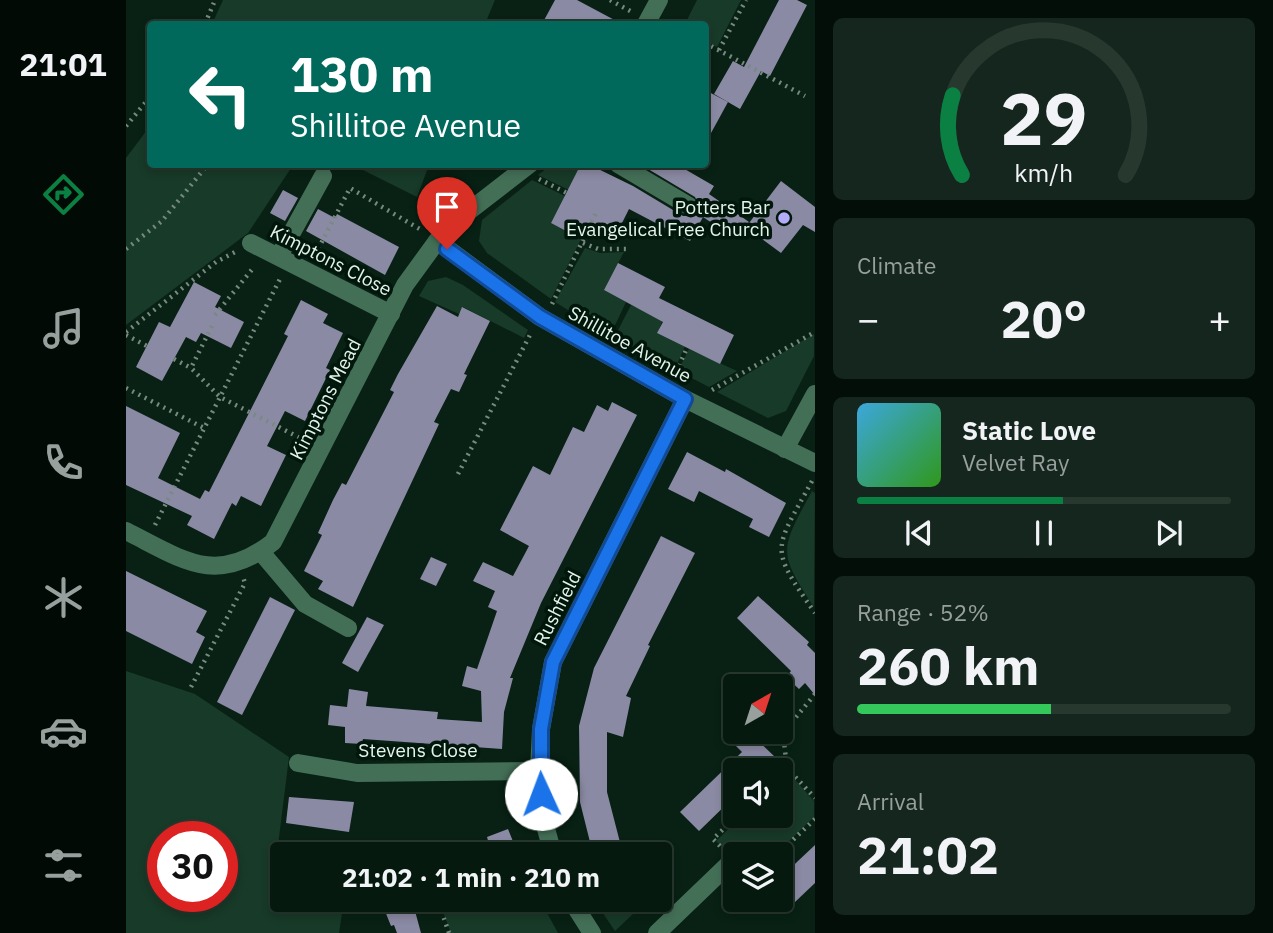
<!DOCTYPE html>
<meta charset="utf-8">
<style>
:root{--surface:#06190f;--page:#14261d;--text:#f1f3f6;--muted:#98a09e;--line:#27382f;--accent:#0b8043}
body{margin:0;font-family:"IBM Plex Sans",sans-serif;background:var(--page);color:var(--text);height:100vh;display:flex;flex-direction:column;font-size:26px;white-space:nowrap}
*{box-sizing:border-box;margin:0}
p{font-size:23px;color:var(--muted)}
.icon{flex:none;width:38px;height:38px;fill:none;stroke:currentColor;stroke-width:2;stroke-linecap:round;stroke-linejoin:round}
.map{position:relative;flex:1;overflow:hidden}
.details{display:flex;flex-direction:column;gap:18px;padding:18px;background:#030e08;width:458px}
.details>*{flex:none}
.banner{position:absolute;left:21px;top:21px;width:562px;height:147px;border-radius:7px;box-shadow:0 4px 10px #0003,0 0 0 2px var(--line);background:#00695c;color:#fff;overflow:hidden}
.needle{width:46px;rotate:39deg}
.controls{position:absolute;left:597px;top:674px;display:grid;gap:14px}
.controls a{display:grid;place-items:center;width:70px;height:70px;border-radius:7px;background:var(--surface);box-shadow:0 4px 10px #0003,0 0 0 2px var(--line);font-size:35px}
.speed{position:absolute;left:21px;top:821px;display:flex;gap:14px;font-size:35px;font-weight:700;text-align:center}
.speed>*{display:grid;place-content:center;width:91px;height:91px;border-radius:50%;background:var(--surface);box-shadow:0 4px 10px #0003,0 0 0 2px var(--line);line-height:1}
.speed .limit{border:10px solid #d22;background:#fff;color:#111}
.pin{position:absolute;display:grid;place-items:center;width:60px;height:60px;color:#fff;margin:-72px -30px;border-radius:50% 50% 50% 0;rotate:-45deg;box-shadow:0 0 7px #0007}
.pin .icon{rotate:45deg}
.me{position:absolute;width:77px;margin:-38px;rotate:358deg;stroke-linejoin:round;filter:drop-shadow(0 0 5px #0008)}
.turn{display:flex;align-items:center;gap:24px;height:147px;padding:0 28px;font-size:32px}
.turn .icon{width:91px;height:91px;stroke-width:2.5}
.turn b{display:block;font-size:49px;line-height:60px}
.big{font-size:52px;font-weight:700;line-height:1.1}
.details .card{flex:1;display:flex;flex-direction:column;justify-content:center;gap:10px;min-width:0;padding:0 24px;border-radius:10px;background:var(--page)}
.details .dial{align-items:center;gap:0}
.dial svg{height:182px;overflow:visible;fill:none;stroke:var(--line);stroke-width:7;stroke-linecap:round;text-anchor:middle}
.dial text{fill:var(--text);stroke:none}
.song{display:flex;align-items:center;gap:21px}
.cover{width:84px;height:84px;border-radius:10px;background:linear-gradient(135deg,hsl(200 70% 55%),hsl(110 70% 35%))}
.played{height:7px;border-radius:4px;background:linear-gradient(90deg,var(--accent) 55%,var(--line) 55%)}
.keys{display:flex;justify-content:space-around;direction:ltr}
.heat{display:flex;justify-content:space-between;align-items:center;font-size:38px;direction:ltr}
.charge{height:10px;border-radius:5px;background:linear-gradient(90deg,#34c759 52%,var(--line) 0)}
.trip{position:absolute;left:144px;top:842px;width:402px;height:70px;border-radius:7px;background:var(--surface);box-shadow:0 4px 10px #0003,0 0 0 2px var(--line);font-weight:700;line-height:70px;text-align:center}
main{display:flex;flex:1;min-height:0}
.dock{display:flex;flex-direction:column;width:126px;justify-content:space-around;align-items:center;background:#020a06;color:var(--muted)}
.dock .icon{width:49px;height:49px}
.dock .selected{color:var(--accent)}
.dock b{font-size:32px;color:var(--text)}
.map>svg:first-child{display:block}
.green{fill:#183a28;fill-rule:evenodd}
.building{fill:#8b8aa4}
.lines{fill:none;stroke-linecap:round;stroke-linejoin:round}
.path{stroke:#768a7f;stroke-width:4.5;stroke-dasharray:2 5;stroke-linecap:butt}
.minor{stroke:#446f57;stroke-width:18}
.route-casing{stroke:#114b97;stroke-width:18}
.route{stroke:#1a73e8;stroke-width:12}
.poi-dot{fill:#b4acf9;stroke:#01170b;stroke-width:2.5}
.labels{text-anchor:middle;stroke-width:7;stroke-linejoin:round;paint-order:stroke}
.poi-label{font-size:19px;fill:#e5f4eb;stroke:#01170b;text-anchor:end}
.street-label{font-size:19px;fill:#e5f4eb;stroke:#01170b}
</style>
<main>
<nav class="dock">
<b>21:01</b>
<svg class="icon selected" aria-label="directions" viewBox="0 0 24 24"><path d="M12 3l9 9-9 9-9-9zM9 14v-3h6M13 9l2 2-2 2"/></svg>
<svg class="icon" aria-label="music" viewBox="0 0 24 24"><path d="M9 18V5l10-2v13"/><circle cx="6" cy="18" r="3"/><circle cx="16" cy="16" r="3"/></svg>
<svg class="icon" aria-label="phone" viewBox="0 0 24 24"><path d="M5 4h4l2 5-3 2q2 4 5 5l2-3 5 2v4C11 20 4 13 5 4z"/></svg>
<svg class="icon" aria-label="climate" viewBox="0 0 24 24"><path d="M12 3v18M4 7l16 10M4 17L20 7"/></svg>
<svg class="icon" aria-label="car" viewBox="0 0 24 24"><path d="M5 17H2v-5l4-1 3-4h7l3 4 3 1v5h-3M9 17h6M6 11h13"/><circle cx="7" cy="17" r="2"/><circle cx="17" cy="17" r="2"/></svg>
<svg class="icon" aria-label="filters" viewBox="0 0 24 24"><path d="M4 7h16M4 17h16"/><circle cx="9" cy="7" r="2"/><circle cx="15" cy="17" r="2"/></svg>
</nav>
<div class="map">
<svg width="689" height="933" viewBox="0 0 689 933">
<rect width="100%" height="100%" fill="#082114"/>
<g class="green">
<polygon points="97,0 369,0 359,24 86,24"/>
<polygon points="571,0 615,0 591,47 579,41 579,24 559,24"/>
<polygon points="24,126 24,164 167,165 122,233 0,325 0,158"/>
<polygon points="227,165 303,165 291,197"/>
<polygon points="425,165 455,165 443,190 412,175"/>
<polygon points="406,180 439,196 425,223 455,239 425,299 361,253 353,241 356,220"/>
<polygon points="459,248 474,253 498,252 478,290 500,302 484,336 429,302"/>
<polygon points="320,277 337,285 402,330 398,338 337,307 333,314 293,296 302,281"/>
<polygon points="505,305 537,319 532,333 559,346 549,369 488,338"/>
<polygon points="688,334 688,356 660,411 642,418 591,392"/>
<polygon points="563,349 611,371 583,387 552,371"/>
<path d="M686,491L689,493L688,607C651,551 654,550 686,491Z"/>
<path d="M0,671L69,694L163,757L151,854L156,856V900H218L213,933H0ZM37,836H96V896H37Z"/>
<polygon points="660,774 664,774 688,801 688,817 650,854 609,854 609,860 590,841 616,816 654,816 655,779"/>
<polygon points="348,900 414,900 432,933 325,933 317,912"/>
<polygon points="468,900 489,900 494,908 503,903 508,913 489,931"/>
</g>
<g class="building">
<polygon points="429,0 451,0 496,24 416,24"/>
<polygon points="653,0 671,0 681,5 644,76 635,71 614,109 588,94 607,61 618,67"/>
<polygon points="579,90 602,102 579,144"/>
<polygon points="455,164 462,164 507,186 557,216 568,216 574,207 569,197 517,166 550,164 588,186 583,194 623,222 610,239 577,217 564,241 503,209 489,237 462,223 455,239 425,223"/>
<polygon points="655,181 689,207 689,232 677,225 655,253 620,227"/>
<polygon points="157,190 172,198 159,221 144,213"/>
<polygon points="192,209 209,218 211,214 273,247 259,275 180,231"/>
<polygon points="492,263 539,287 533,298 608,335 594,364 531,333 537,322 478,290"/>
<polygon points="68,282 95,296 89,307 118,322 105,348 75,333 70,342 60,337 36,381 10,367 33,322 44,327"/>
<polygon points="175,300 202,314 197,323 217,333 200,368 204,370 179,421 159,411 141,446 160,455 135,506 115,496 110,506 106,503 88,539 61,525 66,516 0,485 0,406 54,433 32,478 74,499 79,490 83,492 162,336 158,334"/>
<polygon points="311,306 332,317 336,307 364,321 338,374 341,375 333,392 325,389 308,422 313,424 227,607 192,589 197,581 178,571 196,535 192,533 207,500 216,483 220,485 268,392 264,390 272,374"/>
<polygon points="486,402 511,415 415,603 384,678 387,678 378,712 376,749 237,739 236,744 219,743 219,727 202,725 204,705 221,707 223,689 242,692 240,706 312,712 311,719 356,722 355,691 336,686 341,666 351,669 371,611 362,607 369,591 347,581 357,562 387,576 403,546 374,530 407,466 424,475 447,427 458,432 471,405 482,411"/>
<polygon points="561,452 599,472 600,469 660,503 643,537 623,527 627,519 573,491 568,502 542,489"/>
<polygon points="535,536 569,553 522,645 524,646 500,696 505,698 497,737 481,732 481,792 497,854 467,854 454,802 453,726 468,668"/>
<polygon points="305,557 321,564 310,586 294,579"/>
<polygon points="0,571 81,611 70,632 79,637 66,664 0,631"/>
<polygon points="632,596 683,642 681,645 689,653 689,695 679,683 673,689 660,677 665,671 611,618"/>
<polygon points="144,597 169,610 116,715 91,702"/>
<polygon points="241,617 258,625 232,672 216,663"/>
<polygon points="596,732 623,732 649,757 636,770 609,770 609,796 573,831 554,812 616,752"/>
<polygon points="163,797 228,802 223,832 160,823"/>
<polygon points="382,829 392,854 366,854 361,837"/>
<polygon points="689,845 689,883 669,902 654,887 654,878"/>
<polygon points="272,900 286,900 295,933 271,933 268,925 265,926 257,906"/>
</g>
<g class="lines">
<g class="path">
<polyline points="484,0 506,12"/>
<polyline points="79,24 89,0"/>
<polyline points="579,43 679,96"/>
<polyline points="593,50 620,0"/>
<polyline points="0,126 24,97"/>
<polyline points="413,179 441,193"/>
<polyline points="457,243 472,249 500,249"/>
<polyline points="0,249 36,221 82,164"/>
<polyline points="189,255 224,188 297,231"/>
<polyline points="426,304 470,213"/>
<polyline points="89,315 128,267"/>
<polyline points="86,326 65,368 94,397 180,441"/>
<polyline points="0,332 90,262 109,252"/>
<polyline points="0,335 21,346"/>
<polyline points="48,359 65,368"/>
<polyline points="550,372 561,348"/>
<polyline points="0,388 78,428"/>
<polyline points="586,390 689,332"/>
<polyline points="332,474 405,333"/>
<path d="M686,481C648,551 642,546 689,613"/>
<polyline points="29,525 155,277"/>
<polyline points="65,687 119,583 117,577"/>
<polyline points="689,694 657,733 661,768 689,798"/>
<polyline points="654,774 661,768"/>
<polyline points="594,846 587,839 611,816"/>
<polyline points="652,854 689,819"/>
<polyline points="323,933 315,910 340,900"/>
</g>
<g class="minor">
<polyline points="520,24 533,0"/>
<polyline points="492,164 563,206"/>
<polyline points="311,241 414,317 559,399 689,463"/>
<polyline points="125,243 265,314"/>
<polyline points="153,256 197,176"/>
<polyline points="659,449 689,394"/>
<path d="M0,531C56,559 90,587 147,542L279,285L311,241L338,215L404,164"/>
<polyline points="135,552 179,604 222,628"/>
<polyline points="172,763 231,773 413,771"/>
<polyline points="427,854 417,818 413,771 415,729 427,662 559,399"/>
<polyline points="445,900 466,933"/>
<polyline points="531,933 607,860"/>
</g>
</g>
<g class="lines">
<defs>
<polyline id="route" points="321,249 414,317 559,399 427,662 415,729 415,794"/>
</defs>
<use href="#route" class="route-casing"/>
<use href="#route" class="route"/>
</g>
<circle class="poi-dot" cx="658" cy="218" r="7"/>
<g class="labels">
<g class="poi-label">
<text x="644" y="214">Potters Bar<tspan x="644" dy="22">Evangelical Free Church</tspan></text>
</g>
<g class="street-label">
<text transform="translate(205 260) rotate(27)" y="7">Kimptons Close</text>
<text transform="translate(504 344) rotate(29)" y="7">Shillitoe Avenue</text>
<text transform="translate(199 399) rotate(-63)" y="7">Kimptons Mead</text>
<text transform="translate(431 608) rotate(-63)" y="7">Rushfield</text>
<text x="292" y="757">Stevens Close</text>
</g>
</g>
</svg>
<div class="controls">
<a><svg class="needle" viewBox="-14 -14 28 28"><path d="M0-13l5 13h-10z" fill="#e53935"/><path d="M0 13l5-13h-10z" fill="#98a09e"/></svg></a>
<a><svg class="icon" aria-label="sound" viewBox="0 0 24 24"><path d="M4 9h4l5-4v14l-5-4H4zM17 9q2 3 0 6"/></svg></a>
<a><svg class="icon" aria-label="layers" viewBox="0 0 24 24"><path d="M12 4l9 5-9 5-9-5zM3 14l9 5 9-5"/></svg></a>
</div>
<div class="speed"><div class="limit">30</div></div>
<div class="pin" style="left:321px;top:249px;background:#d93025"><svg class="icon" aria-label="arrive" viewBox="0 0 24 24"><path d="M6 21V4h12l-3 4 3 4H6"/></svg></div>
<svg class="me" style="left:415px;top:794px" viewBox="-20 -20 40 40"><circle r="19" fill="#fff"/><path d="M0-13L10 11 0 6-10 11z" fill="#1a73e8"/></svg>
<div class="trip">21:02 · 1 min · 210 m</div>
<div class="banner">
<div class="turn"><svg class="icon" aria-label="left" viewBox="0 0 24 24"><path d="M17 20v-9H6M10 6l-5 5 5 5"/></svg><div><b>130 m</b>Shillitoe Avenue</div></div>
</div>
</div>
<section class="details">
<div class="card dial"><svg viewBox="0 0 100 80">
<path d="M14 69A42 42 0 1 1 86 69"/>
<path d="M14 69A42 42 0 0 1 10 34" stroke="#0b8043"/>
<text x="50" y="56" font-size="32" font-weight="700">29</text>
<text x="50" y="72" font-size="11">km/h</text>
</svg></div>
<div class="card"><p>Climate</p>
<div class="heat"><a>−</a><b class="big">20°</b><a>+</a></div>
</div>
<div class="card">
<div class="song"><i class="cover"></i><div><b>Static Love</b><p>Velvet Ray</p></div></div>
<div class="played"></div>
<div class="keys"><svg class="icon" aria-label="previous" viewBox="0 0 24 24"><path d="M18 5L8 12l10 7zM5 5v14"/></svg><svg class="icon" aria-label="pause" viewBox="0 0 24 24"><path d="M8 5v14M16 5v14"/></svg><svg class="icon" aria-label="next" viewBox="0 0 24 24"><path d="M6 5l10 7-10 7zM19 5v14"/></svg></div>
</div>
<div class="card"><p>Range · 52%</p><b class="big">260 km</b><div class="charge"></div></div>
<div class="card"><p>Arrival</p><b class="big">21:02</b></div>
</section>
</main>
